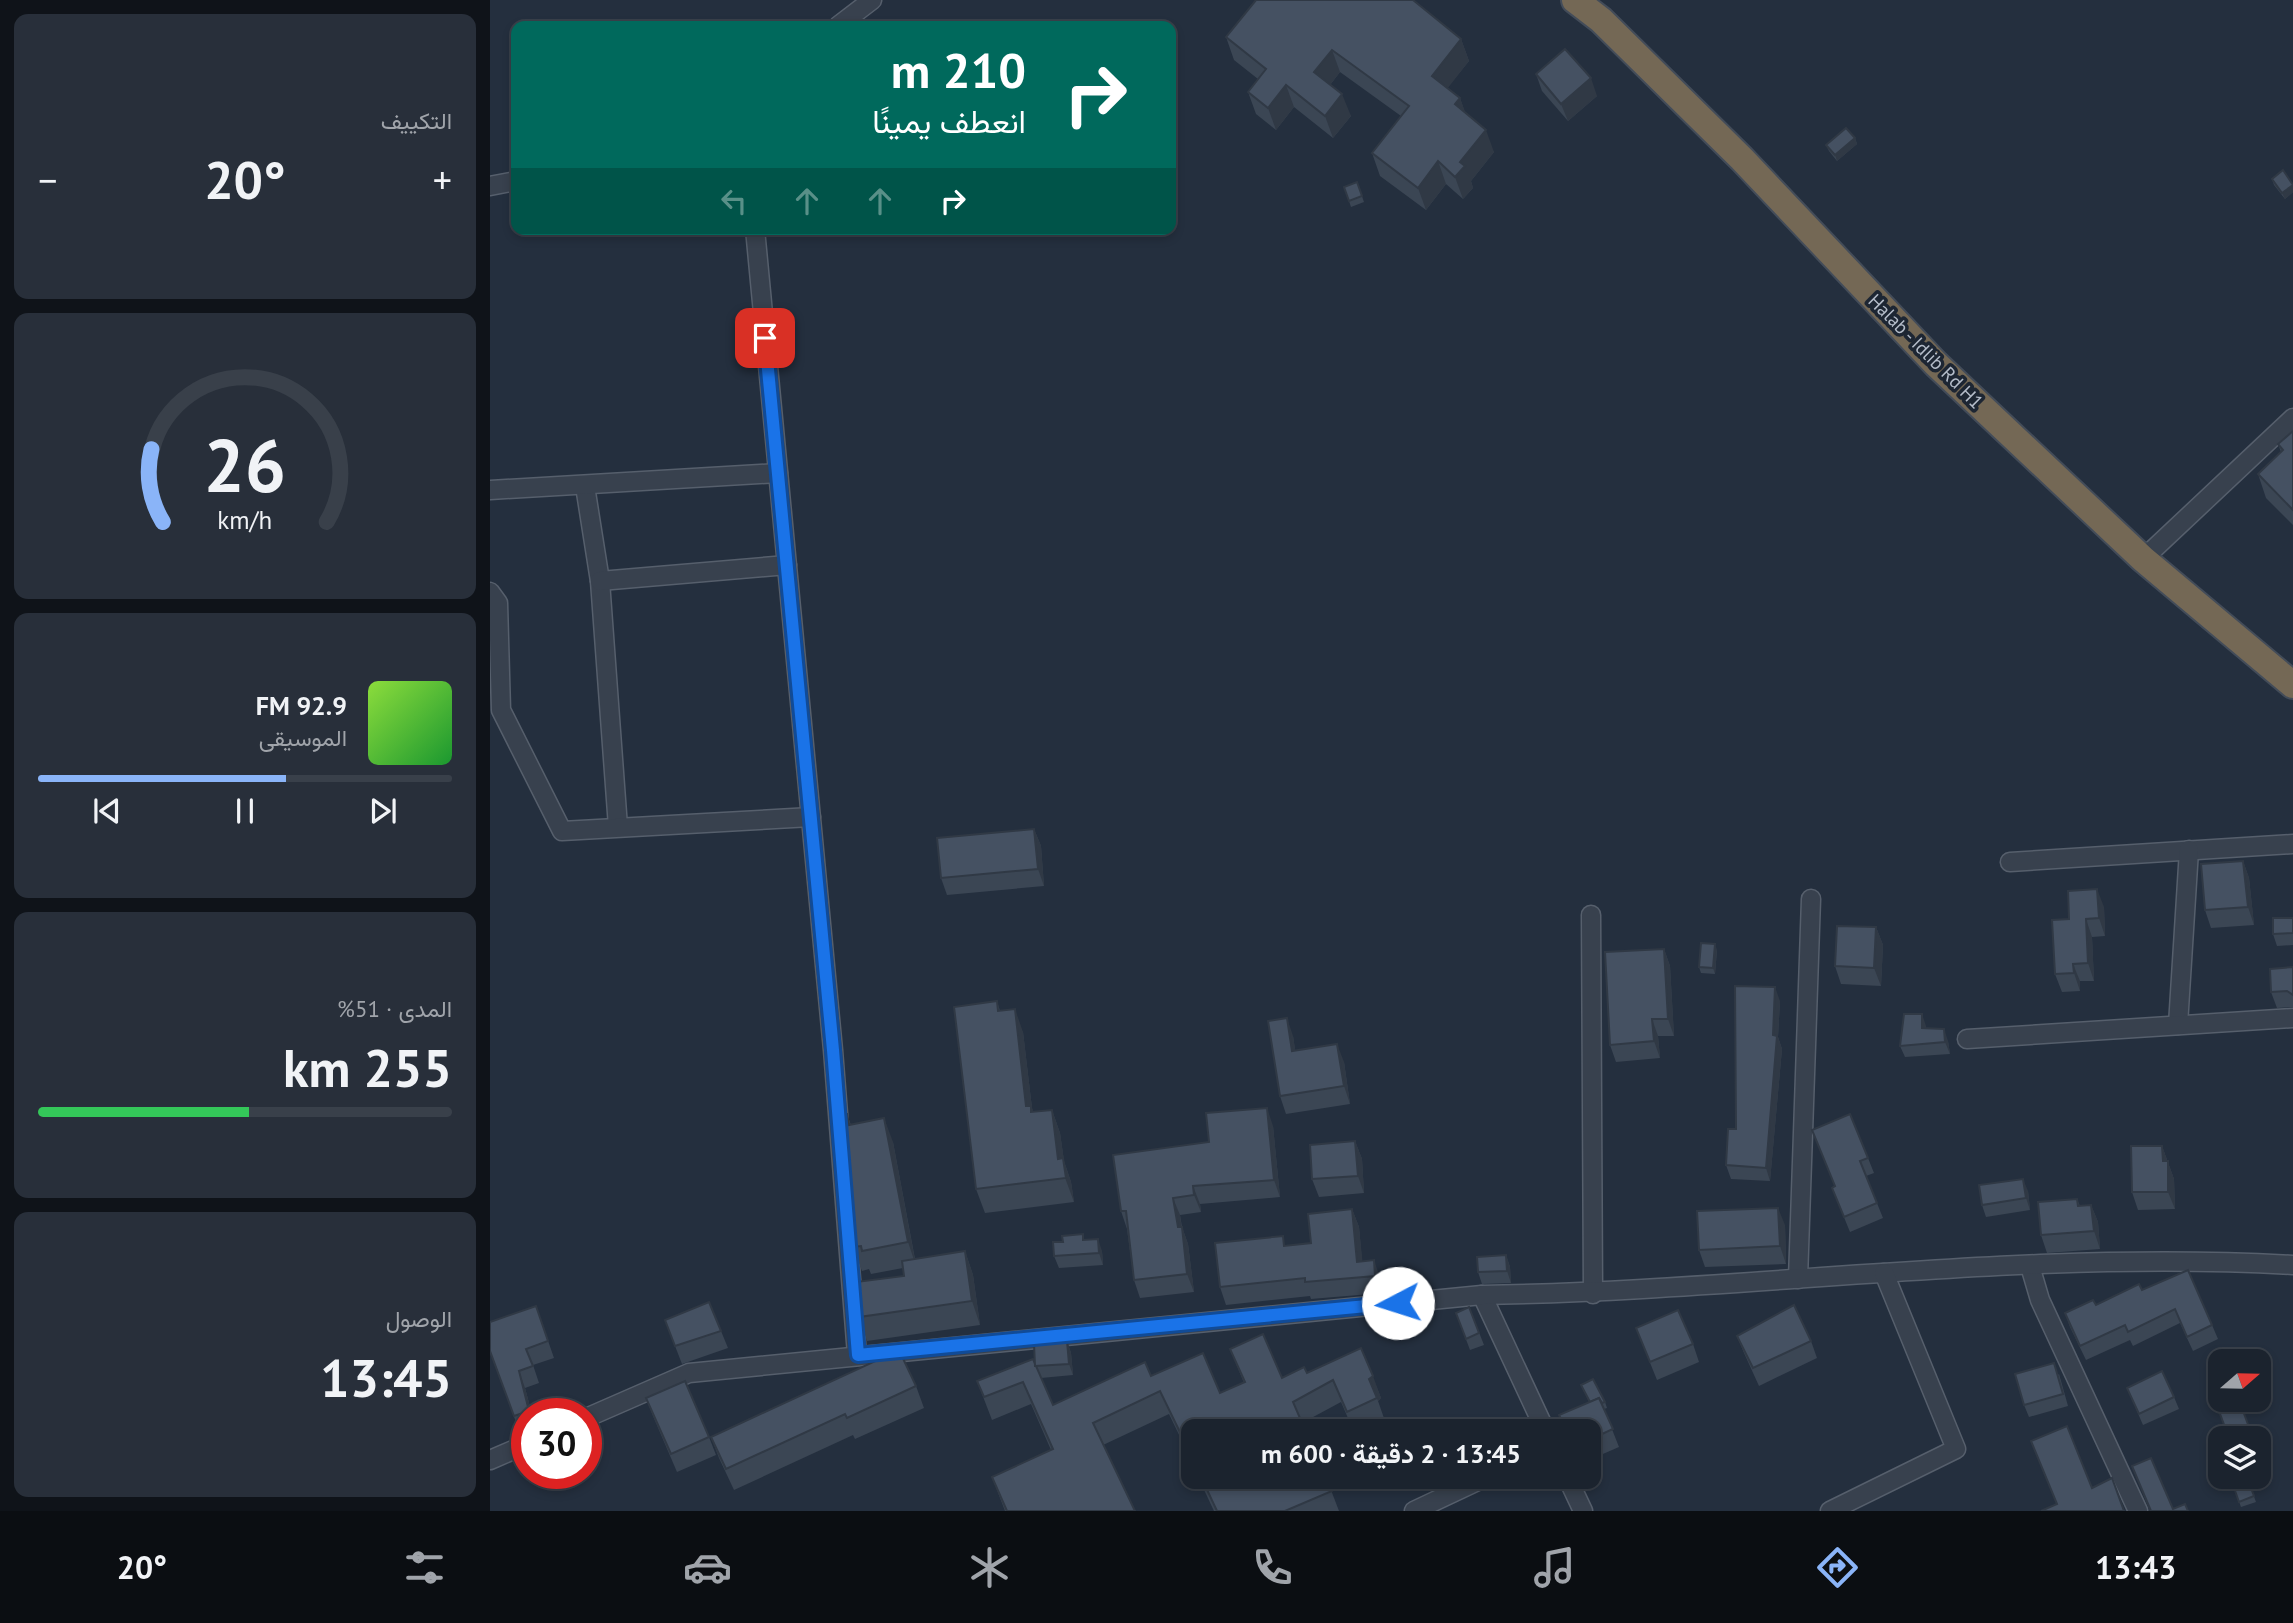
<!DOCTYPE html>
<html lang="ar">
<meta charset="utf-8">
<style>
:root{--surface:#1b232e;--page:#282f3a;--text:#f1f3f6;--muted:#a0a4aa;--line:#39404a;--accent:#8ab4f8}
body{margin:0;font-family:"PT Sans",Vazirmatn,sans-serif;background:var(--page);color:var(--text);direction:rtl;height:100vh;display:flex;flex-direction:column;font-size:26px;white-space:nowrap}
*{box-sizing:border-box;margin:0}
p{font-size:23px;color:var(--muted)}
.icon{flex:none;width:38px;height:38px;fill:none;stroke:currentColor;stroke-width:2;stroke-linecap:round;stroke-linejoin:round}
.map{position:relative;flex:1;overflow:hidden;direction:ltr}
.side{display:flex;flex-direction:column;gap:14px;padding:14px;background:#0f1319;width:490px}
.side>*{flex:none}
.banner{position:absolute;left:21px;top:21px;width:665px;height:214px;border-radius:14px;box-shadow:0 4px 10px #0003,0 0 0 2px var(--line);direction:rtl;background:#00695c;color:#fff;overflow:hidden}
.needle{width:46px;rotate:70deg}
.buttons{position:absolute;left:1718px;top:1349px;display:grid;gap:14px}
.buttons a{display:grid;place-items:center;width:63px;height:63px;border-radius:14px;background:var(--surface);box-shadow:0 4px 10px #0003,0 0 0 2px var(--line);font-size:35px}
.speed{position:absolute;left:21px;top:1398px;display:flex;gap:14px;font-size:35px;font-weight:700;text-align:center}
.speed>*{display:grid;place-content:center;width:91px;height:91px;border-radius:50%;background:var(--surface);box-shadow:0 4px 10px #0003,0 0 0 2px var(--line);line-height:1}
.speed .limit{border:10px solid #d22;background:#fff;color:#111}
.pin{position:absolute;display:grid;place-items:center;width:60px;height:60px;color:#fff;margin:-30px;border-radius:14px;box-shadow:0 4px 10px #0006}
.me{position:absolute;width:77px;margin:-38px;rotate:265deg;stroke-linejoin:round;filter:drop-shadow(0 0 5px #0008)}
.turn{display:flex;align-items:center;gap:24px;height:147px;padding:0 35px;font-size:32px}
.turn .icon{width:91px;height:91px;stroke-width:2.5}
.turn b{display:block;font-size:49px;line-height:60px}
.lanes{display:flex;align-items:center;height:66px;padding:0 35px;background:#0003;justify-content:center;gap:35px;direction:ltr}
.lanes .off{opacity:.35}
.big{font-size:52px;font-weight:700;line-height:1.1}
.side .card{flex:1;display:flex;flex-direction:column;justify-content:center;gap:10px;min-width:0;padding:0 24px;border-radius:14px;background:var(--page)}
.side .dial{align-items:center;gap:0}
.dial svg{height:182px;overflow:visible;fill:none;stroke:var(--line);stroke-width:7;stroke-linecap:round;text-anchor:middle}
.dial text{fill:var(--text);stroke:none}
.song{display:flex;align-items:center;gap:21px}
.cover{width:84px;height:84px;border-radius:10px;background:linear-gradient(135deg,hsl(90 70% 55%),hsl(130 70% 35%))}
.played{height:7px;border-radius:4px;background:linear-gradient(90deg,var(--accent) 60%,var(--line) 60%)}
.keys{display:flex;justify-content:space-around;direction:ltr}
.heat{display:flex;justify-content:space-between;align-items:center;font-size:38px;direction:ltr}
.charge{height:10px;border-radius:5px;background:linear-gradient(90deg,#34c759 51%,var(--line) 0)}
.trip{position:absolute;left:691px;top:1419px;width:420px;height:70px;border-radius:14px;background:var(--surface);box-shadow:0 4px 10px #0003,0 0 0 2px var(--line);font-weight:700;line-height:70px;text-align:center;direction:rtl}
.tabs{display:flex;height:112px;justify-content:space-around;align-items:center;background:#0b0e12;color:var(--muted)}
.tabs .icon{width:49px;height:49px}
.tabs .selected{color:var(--accent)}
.tabs b{font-size:32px;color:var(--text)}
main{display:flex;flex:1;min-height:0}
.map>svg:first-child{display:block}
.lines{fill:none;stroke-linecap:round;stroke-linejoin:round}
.minor-casing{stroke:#565f6c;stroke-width:21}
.highway-casing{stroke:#434c59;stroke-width:30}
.minor{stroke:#38414e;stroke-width:18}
.highway{stroke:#746855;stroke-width:26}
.wall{fill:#3b4654}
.shaded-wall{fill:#303945}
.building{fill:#455162;stroke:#303945;stroke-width:2}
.route-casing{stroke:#114b97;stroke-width:18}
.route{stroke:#1a73e8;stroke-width:12}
.labels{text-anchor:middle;stroke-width:7;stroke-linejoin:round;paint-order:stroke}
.street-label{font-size:19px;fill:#b4bcc9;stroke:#1d2633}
</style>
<main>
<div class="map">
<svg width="1803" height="1511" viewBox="0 0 1803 1511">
<rect width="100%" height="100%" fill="#242f3e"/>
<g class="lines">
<defs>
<g id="minor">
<polyline points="348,26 382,0"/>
<polyline points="0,186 26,181"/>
<polyline points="265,229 343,1050 367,1355"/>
<polyline points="95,486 110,581 128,827"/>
<polyline points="0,490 288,473"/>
<polyline points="1653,559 1803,418"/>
<polyline points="110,581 297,565"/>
<polyline points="0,592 8,603 11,710 72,831 321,817"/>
<polyline points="1520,862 1803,844"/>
<polyline points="1101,915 1103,1294"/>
<polyline points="1688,1025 1699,850"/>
<polyline points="1477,1039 1803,1018"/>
<polyline points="1540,1266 1550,1300 1648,1511"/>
<polyline points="1308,1279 1321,899"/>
<polyline points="992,1295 1056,1432"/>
<path d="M96,1418L199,1373L992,1295C1262,1291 1533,1249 1803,1265"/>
<polyline points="0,1460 37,1444"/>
<polyline points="1077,1477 1093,1511"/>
<polyline points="924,1511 996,1477"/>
<polyline points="1340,1511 1466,1449 1394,1273"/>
</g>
<polyline id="highway" points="1085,0 1111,20 1252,159 1446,364 1653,559 1803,685"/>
</defs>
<use href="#minor" class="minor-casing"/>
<use href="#highway" class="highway-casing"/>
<use href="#minor" class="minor"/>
<use href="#highway" class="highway"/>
</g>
<g class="wall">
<polygon points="736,37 971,39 979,61 957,88 970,98 975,113 1004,152 981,181 983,188 973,199 956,184 936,210 890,176 882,153 911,116 850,72 840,85 861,116 843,138 804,107 786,130 766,114 758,92 768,79 744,60"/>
<polygon points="1046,74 1107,96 1078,121 1052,91"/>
<polygon points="1365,138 1367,144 1347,161 1339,151 1336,145"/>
<polygon points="1782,179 1803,184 1803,192 1795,199 1784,185"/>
<polygon points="867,182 874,202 861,207 859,201"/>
<polygon points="1803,431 1803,525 1776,498 1768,474 1791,452 1788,444"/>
<polygon points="544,829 551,846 554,886 457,895 451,878"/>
<polygon points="1753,861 1759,878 1764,925 1721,928 1715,910"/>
<polygon points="1614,907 1615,936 1602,937 1604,981 1590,981 1590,991 1572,992 1565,974 1579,919"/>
<polygon points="1803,918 1803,945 1787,946 1783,934"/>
<polygon points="1386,927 1393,945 1391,986 1351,984 1345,966"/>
<polygon points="1174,949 1180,966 1184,1036 1168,1036 1170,1058 1126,1062 1120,1045"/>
<polygon points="1227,950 1225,974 1211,973 1209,967"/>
<polygon points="1803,967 1803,1007 1787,1008 1781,992"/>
<polygon points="507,1001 510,1011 533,1032 542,1108 543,1112 562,1110 570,1133 574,1161 581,1182 584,1202 495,1213 486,1189"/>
<polygon points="1290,1001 1288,1037 1292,1049 1280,1181 1241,1179 1236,1165"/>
<polygon points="1436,1026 1436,1028 1458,1041 1460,1054 1415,1057 1410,1046"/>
<polygon points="803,1036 805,1050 854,1062 860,1104 796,1114 790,1096"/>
<polygon points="357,1114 361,1125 403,1142 425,1259 475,1251 483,1275 490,1325 377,1341 369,1317 414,1276 413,1268 381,1274 379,1269 372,1271 363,1247"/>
<polygon points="783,1126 790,1197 710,1204 711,1212 690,1215 692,1227 698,1244 704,1292 650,1298 644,1280 637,1229 631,1211 719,1142"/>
<polygon points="1322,1130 1378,1158 1384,1173 1376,1176 1393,1218 1360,1232 1342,1188 1345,1186"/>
<polygon points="865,1141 872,1159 874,1193 829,1197 822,1179"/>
<polygon points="1672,1146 1684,1179 1685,1209 1648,1210 1642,1192"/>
<polygon points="1538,1191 1540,1210 1496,1217 1492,1205"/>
<polygon points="1587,1199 1590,1206 1601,1205 1608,1222 1610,1249 1557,1253 1551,1235"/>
<polygon points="862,1209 869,1227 872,1261 890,1278 892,1293 821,1299 820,1296 736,1305 730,1287 797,1246 821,1243"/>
<polygon points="1295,1225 1296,1264 1215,1267 1209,1250"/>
<polygon points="595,1240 612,1251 613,1265 569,1268 564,1256"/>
<polygon points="1016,1255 1020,1267 1021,1283 992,1284 988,1272"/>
<polygon points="1652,1290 1722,1325 1728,1339 1703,1351 1690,1323 1643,1346 1640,1340 1596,1360 1580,1327 1575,1313 1606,1305"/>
<polygon points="46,1306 64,1358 43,1365 49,1383 35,1388 42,1414 37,1414 37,1431 30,1433 0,1352"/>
<polygon points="979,1307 994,1345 980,1350 966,1313"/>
<polygon points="175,1320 231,1331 238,1348 192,1364"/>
<polygon points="1146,1328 1203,1344 1209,1362 1167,1380"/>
<polygon points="1247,1336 1321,1341 1327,1358 1269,1386 1254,1353"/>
<polygon points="577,1341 581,1353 583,1375 551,1378 563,1405 661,1376 730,1393 754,1383 740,1349 792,1378 817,1373 871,1348 891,1398 888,1401 895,1421 871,1432 864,1432 851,1402 812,1423 704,1432 704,1466 679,1414 613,1445 645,1511 515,1511 502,1477 561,1450 541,1404 502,1420 487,1381 545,1364"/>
<polygon points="1569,1374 1578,1406 1539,1417 1534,1405"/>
<polygon points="1091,1385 1115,1402 1117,1408 1114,1409 1129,1447 1099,1460 1099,1432 1075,1432 1069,1415 1099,1402"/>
<polygon points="426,1386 434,1408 365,1439 363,1435 244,1490 229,1458 221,1437"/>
<polygon points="1637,1388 1684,1397 1689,1409 1653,1425"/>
<polygon points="156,1398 219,1437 226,1455 187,1472 163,1416"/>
<polygon points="1642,1466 1683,1509 1698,1511 1660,1511"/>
<polygon points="708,1477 836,1477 849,1511 724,1511"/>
<polygon points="1758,1480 1766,1502 1751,1507 1743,1485"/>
</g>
<g class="shaded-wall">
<polygon points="971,39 979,61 950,98 942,76"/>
<polygon points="842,50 850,72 833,94 824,72"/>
<polygon points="1101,78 1107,96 1078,121 1071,104"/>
<polygon points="796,85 804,107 786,130 778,108"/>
<polygon points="852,94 861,116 843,138 835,116"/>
<polygon points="970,98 978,120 965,104"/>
<polygon points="996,130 1004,152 981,181 983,188 973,199 965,177 970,162"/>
<polygon points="1365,138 1367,144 1347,161 1345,155"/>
<polygon points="948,161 956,184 936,210 928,188"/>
<polygon points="1803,185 1803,192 1795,199 1792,193"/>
<polygon points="544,829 551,846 554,886 548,869"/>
<polygon points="1753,861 1759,878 1764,925 1758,907"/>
<polygon points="1607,889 1614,907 1615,936 1609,918"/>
<polygon points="1596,919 1602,937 1604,981 1598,963"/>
<polygon points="1386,927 1393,945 1391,986 1384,968"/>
<polygon points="1225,944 1227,950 1225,974 1223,968"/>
<polygon points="1174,949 1180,966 1184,1036 1178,1019"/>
<polygon points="1583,964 1590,981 1590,991 1584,973"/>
<polygon points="1285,987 1290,1001 1288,1037 1292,1049 1280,1181 1276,1168"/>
<polygon points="525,1009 533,1032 542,1108 549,1129 536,1106"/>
<polygon points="1432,1014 1436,1026 1436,1040 1432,1028"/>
<polygon points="797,1018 803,1036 808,1068 802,1051"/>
<polygon points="1162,1019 1168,1036 1170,1058 1164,1041"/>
<polygon points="1454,1029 1458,1041 1460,1054 1455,1042"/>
<polygon points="847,1044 854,1062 860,1104 854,1086"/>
<polygon points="777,1108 783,1126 790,1197 784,1180"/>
<polygon points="562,1110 570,1133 574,1161 581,1182 584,1202 568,1159"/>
<polygon points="394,1118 403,1142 426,1266 418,1242"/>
<polygon points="865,1141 872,1159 874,1193 868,1176"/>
<polygon points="1672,1146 1684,1179 1685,1209 1678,1192 1673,1161"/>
<polygon points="1533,1179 1538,1191 1540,1210 1536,1198"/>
<polygon points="703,1186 710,1204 711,1212 704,1195"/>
<polygon points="683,1198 690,1215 692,1231 692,1227 698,1244 704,1292 697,1274"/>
<polygon points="1601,1205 1608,1222 1610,1249 1604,1231"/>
<polygon points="1288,1208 1295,1225 1296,1264 1290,1246"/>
<polygon points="862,1209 869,1227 874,1277 867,1262"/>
<polygon points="608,1239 612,1251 613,1265 609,1253"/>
<polygon points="475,1251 483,1275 490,1325 482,1301"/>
<polygon points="1016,1255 1020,1267 1021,1283 1017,1271"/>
<polygon points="884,1260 890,1278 892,1293 885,1276"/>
<polygon points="577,1341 581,1353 583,1375 579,1364"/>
<polygon points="29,1371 35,1388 42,1414 40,1414 39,1411"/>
<polygon points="883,1376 891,1398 888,1401 879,1379"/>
</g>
<g class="building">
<polygon points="766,0 923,0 971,39 942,76 970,98 965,104 996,130 970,162 975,166 965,177 948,161 928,188 882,153 919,106 842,50 824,72 852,94 835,116 796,85 778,108 758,92 776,69 736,37"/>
<polygon points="1075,49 1101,78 1071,104 1046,74"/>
<polygon points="1356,128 1365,138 1345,155 1336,145"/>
<polygon points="1793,170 1803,185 1792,193 1782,179"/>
<polygon points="867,182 872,196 859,201 854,187"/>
<polygon points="1803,431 1803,510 1768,474 1793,450 1788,444"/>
<polygon points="544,829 548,869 451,878 447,838"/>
<polygon points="1753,861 1758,907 1715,910 1711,864"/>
<polygon points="1607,889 1609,918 1596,919 1598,963 1583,964 1584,973 1565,974 1562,920 1579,919 1578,891"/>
<polygon points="1783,918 1803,918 1803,933 1783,934"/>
<polygon points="1347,926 1386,927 1384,968 1345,966"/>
<polygon points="1211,943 1225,944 1223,968 1209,967"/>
<polygon points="1174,949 1178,1019 1162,1019 1164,1041 1120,1045 1115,952"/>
<polygon points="1803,967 1803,995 1797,991 1781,992 1780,969"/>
<polygon points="1245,986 1285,987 1283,1035 1287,1036 1276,1168 1236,1165 1238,1129 1246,1129"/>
<polygon points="507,1001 508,1011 525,1009 536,1106 541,1106 541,1112 562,1110 568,1159 573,1158 576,1178 486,1189 464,1007"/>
<polygon points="1414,1014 1432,1014 1432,1028 1454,1029 1455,1042 1410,1046"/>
<polygon points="797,1018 802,1051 847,1044 854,1086 790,1096 778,1021"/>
<polygon points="777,1108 784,1180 703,1186 704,1195 683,1198 688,1227 692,1227 697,1274 644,1280 636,1211 631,1211 623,1155 719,1142 716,1113"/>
<polygon points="353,1114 357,1114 359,1125 394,1118 418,1242 372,1251 371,1246 363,1247"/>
<polygon points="1360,1114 1378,1158 1370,1161 1387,1203 1354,1217 1342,1188 1345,1186 1322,1130"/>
<polygon points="865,1141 868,1176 822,1179 820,1145"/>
<polygon points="1641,1146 1672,1146 1673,1161 1678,1161 1678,1192 1642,1192"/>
<polygon points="1533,1179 1536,1198 1492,1205 1489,1185"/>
<polygon points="1587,1199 1588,1206 1601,1205 1604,1231 1551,1235 1548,1202"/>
<polygon points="1288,1208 1290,1246 1209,1250 1207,1211"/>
<polygon points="862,1209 867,1262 884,1260 885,1276 815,1282 815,1278 730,1287 725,1243 793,1236 794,1246 821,1243 818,1214"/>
<polygon points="593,1234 593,1240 608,1239 609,1253 564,1256 563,1242 573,1242 572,1236"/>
<polygon points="475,1251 482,1301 369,1317 366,1282 414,1276 412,1261"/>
<polygon points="1016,1255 1017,1271 988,1272 987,1257"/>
<polygon points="1698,1270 1722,1325 1697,1337 1685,1309 1638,1332 1635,1325 1590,1346 1575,1313 1603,1300 1606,1305 1649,1284 1652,1290"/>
<polygon points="219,1302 231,1331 185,1346 175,1320"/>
<polygon points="1304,1305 1321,1341 1263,1368 1247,1336"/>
<polygon points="46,1306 58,1341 36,1349 43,1366 29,1371 39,1411 24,1416 0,1351 0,1322"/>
<polygon points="979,1307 989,1333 976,1339 966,1313"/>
<polygon points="1188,1310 1203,1344 1160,1362 1146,1328"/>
<polygon points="773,1334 792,1378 814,1367 817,1373 871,1348 883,1376 879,1379 887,1398 857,1412 843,1380 803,1402 816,1432 704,1432 704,1461 670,1391 603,1423 645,1511 517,1511 502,1477 563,1449 533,1382 494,1397 487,1381 543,1359 563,1405 655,1362 661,1376 713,1353 730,1393 755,1382 740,1349"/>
<polygon points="577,1341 579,1364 545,1366 544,1344"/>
<polygon points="409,1350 426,1386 357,1418 355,1414 236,1469 221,1437"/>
<polygon points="1564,1363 1573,1394 1534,1405 1525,1374"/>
<polygon points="1672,1371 1684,1397 1649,1414 1637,1388"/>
<polygon points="1103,1379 1115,1402 1112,1403 1109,1398 1100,1402 1091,1385"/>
<polygon points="195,1381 219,1437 181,1454 156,1398"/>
<polygon points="1109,1398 1123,1429 1099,1440 1099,1432 1077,1432 1069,1415"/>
<polygon points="1733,1400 1749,1400 1763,1438 1739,1438 1726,1403"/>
<polygon points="1577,1426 1602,1488 1622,1478 1634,1511 1551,1511 1567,1504 1541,1441"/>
<polygon points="1661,1458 1683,1509 1695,1504 1698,1511 1661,1511 1642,1466"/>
<polygon points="711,1477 836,1477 842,1491 795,1511 727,1511"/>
<polygon points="1758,1480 1764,1496 1749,1502 1743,1485"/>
</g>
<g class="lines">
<defs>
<polyline id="route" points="275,338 343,1050 368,1355 908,1303"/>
</defs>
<use href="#route" class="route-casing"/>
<use href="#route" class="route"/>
</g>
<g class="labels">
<g class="street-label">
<text transform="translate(1436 351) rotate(45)" y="7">Halab - Idlib Rd H1</text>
</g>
</g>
</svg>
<div class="buttons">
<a><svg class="needle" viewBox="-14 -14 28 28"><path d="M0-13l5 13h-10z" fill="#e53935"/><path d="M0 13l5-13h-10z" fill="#a0a4aa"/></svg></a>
<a><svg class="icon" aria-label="layers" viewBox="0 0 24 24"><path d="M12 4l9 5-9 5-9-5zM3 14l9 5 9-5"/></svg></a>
</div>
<div class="speed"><div class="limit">30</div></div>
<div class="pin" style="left:275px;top:338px;background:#d93025"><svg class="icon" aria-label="arrive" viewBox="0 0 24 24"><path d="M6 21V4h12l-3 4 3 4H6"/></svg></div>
<svg class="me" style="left:908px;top:1303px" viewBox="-20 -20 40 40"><circle r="19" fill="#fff"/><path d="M0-13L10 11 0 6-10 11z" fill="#1a73e8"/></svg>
<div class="trip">13:45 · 2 دقيقة · 600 m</div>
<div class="banner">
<div class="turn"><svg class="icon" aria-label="right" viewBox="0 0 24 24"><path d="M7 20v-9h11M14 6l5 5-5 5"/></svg><div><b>210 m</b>انعطف يمينًا</div></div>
<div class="lanes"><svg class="icon off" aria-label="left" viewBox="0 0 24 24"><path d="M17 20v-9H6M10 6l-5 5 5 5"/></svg><svg class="icon off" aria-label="ahead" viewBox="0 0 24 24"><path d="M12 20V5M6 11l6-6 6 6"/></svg><svg class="icon off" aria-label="ahead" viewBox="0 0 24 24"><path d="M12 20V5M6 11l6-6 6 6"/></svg><svg class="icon" aria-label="right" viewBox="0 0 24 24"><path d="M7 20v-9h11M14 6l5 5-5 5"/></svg></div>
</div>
</div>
<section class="side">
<div class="card"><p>التكييف</p>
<div class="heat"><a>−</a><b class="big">20°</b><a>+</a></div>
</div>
<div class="card dial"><svg viewBox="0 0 100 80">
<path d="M14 69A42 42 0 1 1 86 69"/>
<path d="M14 69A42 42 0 0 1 9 37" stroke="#8ab4f8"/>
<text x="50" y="56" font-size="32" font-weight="700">26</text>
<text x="50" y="72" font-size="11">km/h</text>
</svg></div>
<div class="card">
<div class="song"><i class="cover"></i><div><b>92.9 FM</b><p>الموسيقى</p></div></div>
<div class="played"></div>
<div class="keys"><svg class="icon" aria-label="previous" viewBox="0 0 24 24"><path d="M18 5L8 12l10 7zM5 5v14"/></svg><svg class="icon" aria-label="pause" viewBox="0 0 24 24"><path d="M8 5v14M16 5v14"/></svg><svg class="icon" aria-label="next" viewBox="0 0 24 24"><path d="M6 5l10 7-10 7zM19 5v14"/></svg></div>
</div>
<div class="card"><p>المدى · 51%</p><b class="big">255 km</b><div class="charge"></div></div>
<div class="card"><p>الوصول</p><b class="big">13:45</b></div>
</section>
</main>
<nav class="tabs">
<b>13:43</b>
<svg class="icon selected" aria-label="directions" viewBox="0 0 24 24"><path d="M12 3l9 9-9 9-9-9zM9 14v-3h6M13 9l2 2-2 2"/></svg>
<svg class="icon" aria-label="music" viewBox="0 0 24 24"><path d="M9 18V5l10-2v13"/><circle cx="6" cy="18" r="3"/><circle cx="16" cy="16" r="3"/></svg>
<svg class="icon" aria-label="phone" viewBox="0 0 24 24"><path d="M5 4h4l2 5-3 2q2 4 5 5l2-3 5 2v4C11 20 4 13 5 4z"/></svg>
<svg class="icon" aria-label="climate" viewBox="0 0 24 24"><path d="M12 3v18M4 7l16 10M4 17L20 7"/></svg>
<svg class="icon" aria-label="car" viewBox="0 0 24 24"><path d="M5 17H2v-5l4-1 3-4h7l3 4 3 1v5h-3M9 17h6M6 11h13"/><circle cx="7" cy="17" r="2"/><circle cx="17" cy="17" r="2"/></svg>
<svg class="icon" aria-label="filters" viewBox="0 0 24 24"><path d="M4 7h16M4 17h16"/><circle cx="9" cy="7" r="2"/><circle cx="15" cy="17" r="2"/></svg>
<b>20°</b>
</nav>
